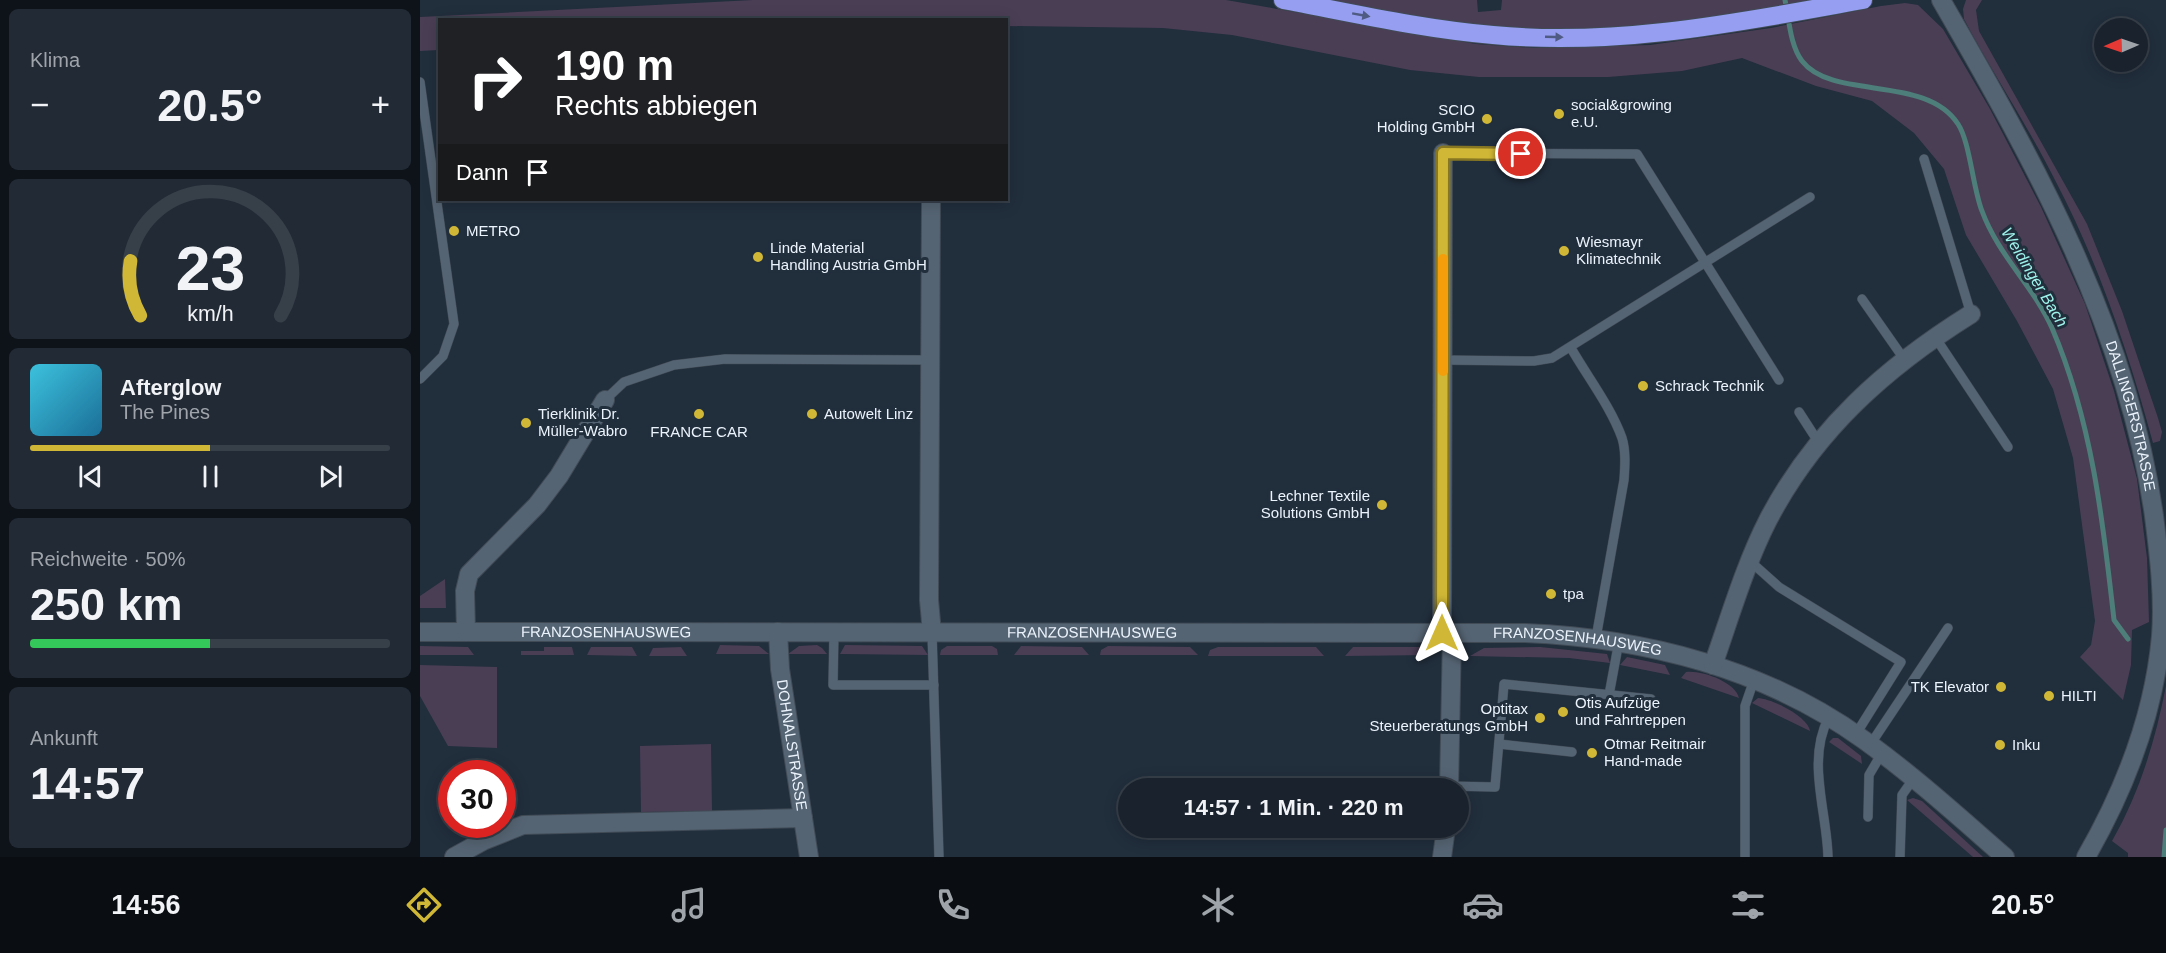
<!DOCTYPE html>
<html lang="de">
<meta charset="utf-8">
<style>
:root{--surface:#19222d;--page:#222a35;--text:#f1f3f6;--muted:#9fa4aa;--line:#373f49;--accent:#d0b736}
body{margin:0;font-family:Arial,sans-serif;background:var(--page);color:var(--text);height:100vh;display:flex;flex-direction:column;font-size:22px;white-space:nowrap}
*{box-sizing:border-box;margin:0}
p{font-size:20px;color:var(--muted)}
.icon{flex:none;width:33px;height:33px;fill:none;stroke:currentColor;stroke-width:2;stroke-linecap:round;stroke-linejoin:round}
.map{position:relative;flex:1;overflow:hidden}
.drawer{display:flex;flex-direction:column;gap:9px;padding:9px;background:#0e1319;width:420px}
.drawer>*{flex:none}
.banner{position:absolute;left:18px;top:18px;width:570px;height:183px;border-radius:0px;box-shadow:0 3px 15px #0003,0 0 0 2px var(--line);background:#202124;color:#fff;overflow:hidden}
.needle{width:39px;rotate:268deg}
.fabs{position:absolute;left:1674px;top:18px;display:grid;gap:12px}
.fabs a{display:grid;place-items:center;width:54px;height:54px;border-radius:50%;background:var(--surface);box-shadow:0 3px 15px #0003,0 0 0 2px var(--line);font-size:30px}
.speed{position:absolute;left:18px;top:760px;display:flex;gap:12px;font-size:30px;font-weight:700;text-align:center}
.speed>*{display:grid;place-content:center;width:78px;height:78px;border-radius:50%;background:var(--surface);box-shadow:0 3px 15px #0003,0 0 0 2px var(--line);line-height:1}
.speed .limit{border:9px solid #d22;background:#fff;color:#111}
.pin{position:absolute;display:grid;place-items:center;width:51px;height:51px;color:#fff;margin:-26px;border:3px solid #fff;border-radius:50%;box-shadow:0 2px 6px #0007}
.me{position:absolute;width:66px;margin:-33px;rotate:0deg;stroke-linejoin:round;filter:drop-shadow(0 0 4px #0008)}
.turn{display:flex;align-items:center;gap:21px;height:126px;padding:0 18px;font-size:27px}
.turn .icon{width:78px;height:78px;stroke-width:2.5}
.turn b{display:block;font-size:42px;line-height:51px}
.then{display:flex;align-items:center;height:57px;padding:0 18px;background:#0003;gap:12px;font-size:22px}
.big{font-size:45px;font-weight:700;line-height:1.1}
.drawer .widget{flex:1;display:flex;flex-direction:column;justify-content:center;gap:9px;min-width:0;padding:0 21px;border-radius:9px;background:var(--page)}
.drawer .dial{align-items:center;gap:0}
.dial svg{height:156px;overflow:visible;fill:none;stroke:var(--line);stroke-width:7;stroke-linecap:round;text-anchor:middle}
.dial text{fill:var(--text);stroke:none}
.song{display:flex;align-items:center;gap:18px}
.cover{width:72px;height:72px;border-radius:9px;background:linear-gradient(135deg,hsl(190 70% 55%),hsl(200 70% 35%))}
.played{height:6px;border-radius:3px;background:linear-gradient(90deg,var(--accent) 50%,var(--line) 50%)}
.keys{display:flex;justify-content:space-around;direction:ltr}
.heat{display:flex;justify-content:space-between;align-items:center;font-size:33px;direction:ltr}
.charge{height:9px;border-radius:4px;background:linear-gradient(90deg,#34c759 50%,var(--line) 0)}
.trip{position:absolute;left:698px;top:778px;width:351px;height:60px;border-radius:30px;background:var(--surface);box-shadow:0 3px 15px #0003,0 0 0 2px var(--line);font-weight:700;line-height:60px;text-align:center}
.tabs{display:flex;height:96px;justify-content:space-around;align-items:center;background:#0a0e12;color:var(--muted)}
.tabs .icon{width:42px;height:42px}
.tabs .on{color:var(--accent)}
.tabs b{font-size:27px;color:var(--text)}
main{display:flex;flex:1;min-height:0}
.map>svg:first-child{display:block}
.green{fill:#4a3e55}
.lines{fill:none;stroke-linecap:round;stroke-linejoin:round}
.stream{stroke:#4d7e79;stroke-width:5}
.service-casing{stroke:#404b56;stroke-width:10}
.minor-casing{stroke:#404b56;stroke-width:20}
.tertiary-casing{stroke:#404b56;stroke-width:20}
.motorway-casing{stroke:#404b56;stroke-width:20}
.service{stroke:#556473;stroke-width:9}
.minor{stroke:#556473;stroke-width:18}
.tertiary{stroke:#556473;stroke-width:18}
.motorway{stroke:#969ef1;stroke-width:18}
.oneway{fill:#505b84}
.route-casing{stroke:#877723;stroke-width:15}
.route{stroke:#d0b736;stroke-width:10}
.slow{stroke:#f59e0b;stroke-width:10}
.poi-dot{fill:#d0b736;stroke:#212e3c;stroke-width:2}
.labels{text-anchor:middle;stroke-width:6;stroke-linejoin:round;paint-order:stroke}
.poi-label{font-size:15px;fill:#ebf3fc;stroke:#212e3c;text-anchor:start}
.street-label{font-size:15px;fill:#ebf3fc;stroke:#212e3c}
.water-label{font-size:16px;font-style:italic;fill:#9ef3eb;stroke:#212e3c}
</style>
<main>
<section class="drawer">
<div class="widget"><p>Klima</p>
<div class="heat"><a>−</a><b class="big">20.5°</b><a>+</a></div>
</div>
<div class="widget dial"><svg viewBox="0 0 100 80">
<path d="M14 69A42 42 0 1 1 86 69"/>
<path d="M14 69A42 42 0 0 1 9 41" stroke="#d0b736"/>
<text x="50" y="56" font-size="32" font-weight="700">23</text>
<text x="50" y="72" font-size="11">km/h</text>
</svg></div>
<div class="widget">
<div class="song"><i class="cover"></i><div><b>Afterglow</b><p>The Pines</p></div></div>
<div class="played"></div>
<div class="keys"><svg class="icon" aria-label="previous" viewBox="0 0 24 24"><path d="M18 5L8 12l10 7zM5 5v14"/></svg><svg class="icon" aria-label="pause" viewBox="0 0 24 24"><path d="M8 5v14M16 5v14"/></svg><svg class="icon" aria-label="next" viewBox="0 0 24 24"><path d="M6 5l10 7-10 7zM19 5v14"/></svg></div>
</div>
<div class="widget"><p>Reichweite · 50%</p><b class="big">250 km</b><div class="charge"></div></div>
<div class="widget"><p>Ankunft</p><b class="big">14:57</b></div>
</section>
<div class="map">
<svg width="1746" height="857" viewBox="0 0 1746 857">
<rect width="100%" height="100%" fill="#212e3c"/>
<g class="green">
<polygon points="333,0 806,0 1056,44 1114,48 1230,45 1351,28 1461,6 1485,3 1498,5 1523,29 1570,109 1621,207 1665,304 1694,391 1717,479 1727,558 1729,622 1712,630 1711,665 1703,700 1660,657 1671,645 1675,621 1653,458 1633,389 1597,321 1546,235 1524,169 1494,133 1452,101 1396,86 1322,58 1262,71 1188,77 1059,77 990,70 812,35 743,28 587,26 586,20 20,20 19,50 0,51 0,17"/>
<path d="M907,0H1057L1058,12L1081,10L1082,0H1400C1286,21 1181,35 1064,27C1012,23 959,10 907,0Z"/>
<path d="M1546,0H1562L1556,10L1559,31L1667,224L1702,311L1738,418L1742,432L1740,441L1733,443C1709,354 1679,264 1636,182C1608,126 1573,74 1544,19L1543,9Z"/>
<polygon points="25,579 26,608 0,608 0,596"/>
<polygon points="300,645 339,646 349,654 296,654"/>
<polygon points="397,645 402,648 407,654 368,654 379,646"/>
<polygon points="425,645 502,646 508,655 420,654"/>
<polygon points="0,646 48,647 54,655 0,655"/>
<polygon points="527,646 572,646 577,649 578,655 520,655 521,650"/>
<polygon points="601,646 662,647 669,655 594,655"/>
<polygon points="688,646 770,647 778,655 680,655 681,650"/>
<polygon points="124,647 152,647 154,655 101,655 101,651 124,651"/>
<polygon points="171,647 212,647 217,656 167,655"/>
<polygon points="261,647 267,656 229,656 233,648"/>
<polygon points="798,647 896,647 904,656 788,656 790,650"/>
<polygon points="933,647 999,647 1013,655 925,656"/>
<polygon points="1120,647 1187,654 1190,663 1149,658 1050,656 1064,648"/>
<polygon points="1207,657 1245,665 1250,675 1200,665"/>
<polygon points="0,665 77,667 77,748 28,746 0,696"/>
<path d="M1266,672C1282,670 1315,682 1319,698L1261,678Z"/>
<path d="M1746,686V857H1708V853L1692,841C1720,792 1735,741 1746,686Z"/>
<path d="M1338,698C1353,699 1388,717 1390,731L1332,703Z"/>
<polygon points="1413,738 1418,738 1441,756 1442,764 1409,742"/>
<polygon points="291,744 292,811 221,812 220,746"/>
<polygon points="1493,798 1502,801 1563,857 1553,857 1487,800"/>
</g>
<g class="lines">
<g class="stream">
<path d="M1365,0C1369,19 1370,45 1382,61C1413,101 1506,74 1538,124C1550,142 1553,189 1562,211C1578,255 1614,287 1632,328C1672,421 1683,521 1694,620L1708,639"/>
<polyline points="1744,857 1746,830"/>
</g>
<defs>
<g id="service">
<polyline points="0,82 34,324 23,356 0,379"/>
<polyline points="1023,153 1217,154 1359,380"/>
<polyline points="1504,159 1551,314"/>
<polyline points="1442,299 1484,359"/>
<polyline points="1515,337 1588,447"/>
<path d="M1151,348C1167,376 1191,407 1202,438C1206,451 1205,466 1204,480L1176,638"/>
<polyline points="1023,360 1114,361 1132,358 1390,197"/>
<polyline points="185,400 204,382 254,365 305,359 511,360"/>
<polyline points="1379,412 1399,443"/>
<polyline points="1331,562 1359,587 1481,662 1436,734"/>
<polyline points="414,632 413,685 514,685"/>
<polyline points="512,633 519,857"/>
<polyline points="1189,695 1199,641"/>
<polyline points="1079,744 1152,752"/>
<polyline points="1450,745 1528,628"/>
<polyline points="1029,786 1075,787 1084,684 1231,699"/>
<polyline points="1448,817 1449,775 1462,753"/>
<polyline points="1325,857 1325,706 1334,680"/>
<path d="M1408,857C1407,811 1386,760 1409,717"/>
<polyline points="1480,857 1482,795 1494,778"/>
</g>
<g id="minor">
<polyline points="511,200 509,600 512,633"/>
<path id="s1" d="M0,632L1105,633C1225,638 1346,669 1444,740C1494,776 1539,817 1585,857"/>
<polyline points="46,632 45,591 49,574 117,505 139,476 185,400"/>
<path id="s2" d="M358,632L360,669L389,857"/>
<polyline points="1022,633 1023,153"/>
<path d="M1293,665C1310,617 1325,565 1348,520C1395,430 1466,367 1551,314"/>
<polyline points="1029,789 1032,633"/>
<polyline points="34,857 63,841 103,825 383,818"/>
<polyline points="1022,857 1026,828"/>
</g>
<g id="tertiary">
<path id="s3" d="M1521,0C1614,161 1708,329 1734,516C1739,555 1744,597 1741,636C1734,715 1705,789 1666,857"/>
</g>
<path id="motorway" d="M863,0C932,13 1002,29 1073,35C1197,47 1321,22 1443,0"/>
</defs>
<use href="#service" class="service-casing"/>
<use href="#minor" class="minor-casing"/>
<use href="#tertiary" class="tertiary-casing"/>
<use href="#motorway" class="motorway-casing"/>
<use href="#service" class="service"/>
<use href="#minor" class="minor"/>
<use href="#tertiary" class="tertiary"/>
<use href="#motorway" class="motorway"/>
</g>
<defs><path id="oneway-solid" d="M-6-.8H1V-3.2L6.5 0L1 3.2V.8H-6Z" transform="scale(1.5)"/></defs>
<g class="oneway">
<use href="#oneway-solid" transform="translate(941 15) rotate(10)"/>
<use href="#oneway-solid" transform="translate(1134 37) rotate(2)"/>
</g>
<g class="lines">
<defs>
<polyline id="route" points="1022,633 1023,153 1101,154"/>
</defs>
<use href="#route" class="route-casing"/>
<use href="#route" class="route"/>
<polyline class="slow" points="1023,371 1023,259"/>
</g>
<g class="poi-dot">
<circle cx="1139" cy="114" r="6"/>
<circle cx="1067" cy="119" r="6"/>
<circle cx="34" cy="231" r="6"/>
<circle cx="1144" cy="251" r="6"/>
<circle cx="338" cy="257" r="6"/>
<circle cx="1223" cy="386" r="6"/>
<circle cx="279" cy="414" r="6"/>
<circle cx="392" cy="414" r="6"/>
<circle cx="106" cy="423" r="6"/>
<circle cx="962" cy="505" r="6"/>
<circle cx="1131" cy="594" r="6"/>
<circle cx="1581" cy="687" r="6"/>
<circle cx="1629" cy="696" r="6"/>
<circle cx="1143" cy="712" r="6"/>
<circle cx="1120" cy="718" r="6"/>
<circle cx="1580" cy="745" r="6"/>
<circle cx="1172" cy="753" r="6"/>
</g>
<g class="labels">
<g class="poi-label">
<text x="1151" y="110">social&amp;growing<tspan x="1151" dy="17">e.U.</tspan></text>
<text x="1055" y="115" text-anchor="end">SCIO<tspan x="1055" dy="17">Holding GmbH</tspan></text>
<text x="46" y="236">METRO</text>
<text x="1156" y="247">Wiesmayr<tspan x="1156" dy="17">Klimatechnik</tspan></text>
<text x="350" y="253">Linde Material<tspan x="350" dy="17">Handling Austria GmbH</tspan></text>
<text x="1235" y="391">Schrack Technik</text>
<text x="118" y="419">Tierklinik Dr.<tspan x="118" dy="17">Müller-Wabro</tspan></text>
<text x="404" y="419">Autowelt Linz</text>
<text x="279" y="437" text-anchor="middle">FRANCE CAR</text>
<text x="950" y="501" text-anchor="end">Lechner Textile<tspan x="950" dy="17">Solutions GmbH</tspan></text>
<text x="1143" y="599">tpa</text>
<text x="1569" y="692" text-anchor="end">TK Elevator</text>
<text x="1641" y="701">HILTI</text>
<text x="1155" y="708">Otis Aufzüge<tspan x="1155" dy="17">und Fahrtreppen</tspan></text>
<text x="1108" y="714" text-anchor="end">Optitax<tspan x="1108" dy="17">Steuerberatungs GmbH</tspan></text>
<text x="1184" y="749">Otmar Reitmair<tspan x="1184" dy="17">Hand-made</tspan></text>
<text x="1592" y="750">Inku</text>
</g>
<g class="street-label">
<text dy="5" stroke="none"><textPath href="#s3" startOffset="459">DALLINGERSTRASSE</textPath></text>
<text dy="5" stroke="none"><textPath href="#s1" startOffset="186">FRANZOSENHAUSWEG</textPath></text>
<text dy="5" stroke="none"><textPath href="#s1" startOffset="672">FRANZOSENHAUSWEG</textPath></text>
<text dy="5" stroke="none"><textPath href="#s1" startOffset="1158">FRANZOSENHAUSWEG</textPath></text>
<text dy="5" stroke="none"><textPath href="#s2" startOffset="114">DOHNALSTRASSE</textPath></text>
</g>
<g class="water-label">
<text transform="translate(1615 277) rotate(59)" y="6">Weidinger Bach</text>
</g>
</g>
</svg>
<div class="fabs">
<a><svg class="needle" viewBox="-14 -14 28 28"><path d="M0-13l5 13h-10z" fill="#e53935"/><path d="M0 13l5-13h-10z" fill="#9fa4aa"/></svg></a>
</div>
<div class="speed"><div class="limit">30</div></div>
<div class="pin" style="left:1101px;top:154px;background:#d93025"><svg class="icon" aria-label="arrive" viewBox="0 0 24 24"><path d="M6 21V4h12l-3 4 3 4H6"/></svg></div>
<svg class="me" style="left:1022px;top:633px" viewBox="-20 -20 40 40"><path d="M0-17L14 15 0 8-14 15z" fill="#d0b736" stroke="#fff" stroke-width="4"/></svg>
<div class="trip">14:57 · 1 Min. · 220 m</div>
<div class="banner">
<div class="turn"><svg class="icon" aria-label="right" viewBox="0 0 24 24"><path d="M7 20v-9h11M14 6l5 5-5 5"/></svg><div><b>190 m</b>Rechts abbiegen</div></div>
<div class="then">Dann<svg class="icon" aria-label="arrive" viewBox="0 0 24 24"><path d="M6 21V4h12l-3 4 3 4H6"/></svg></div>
</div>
</div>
</main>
<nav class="tabs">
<b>14:56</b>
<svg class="icon on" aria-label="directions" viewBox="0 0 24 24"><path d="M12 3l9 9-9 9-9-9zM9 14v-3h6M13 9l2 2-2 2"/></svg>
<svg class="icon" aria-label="music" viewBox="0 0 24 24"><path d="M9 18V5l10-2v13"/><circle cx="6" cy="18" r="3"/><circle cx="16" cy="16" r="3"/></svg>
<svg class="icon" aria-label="phone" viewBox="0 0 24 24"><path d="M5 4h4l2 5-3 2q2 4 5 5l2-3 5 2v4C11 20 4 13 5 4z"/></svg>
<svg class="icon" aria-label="climate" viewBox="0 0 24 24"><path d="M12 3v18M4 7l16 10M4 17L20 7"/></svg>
<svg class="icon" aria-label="car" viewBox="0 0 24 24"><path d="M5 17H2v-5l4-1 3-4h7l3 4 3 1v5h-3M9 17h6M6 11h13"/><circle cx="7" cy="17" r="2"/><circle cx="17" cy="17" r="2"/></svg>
<svg class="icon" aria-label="filters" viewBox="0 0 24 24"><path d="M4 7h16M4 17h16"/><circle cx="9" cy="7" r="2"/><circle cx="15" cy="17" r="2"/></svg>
<b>20.5°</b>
</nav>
